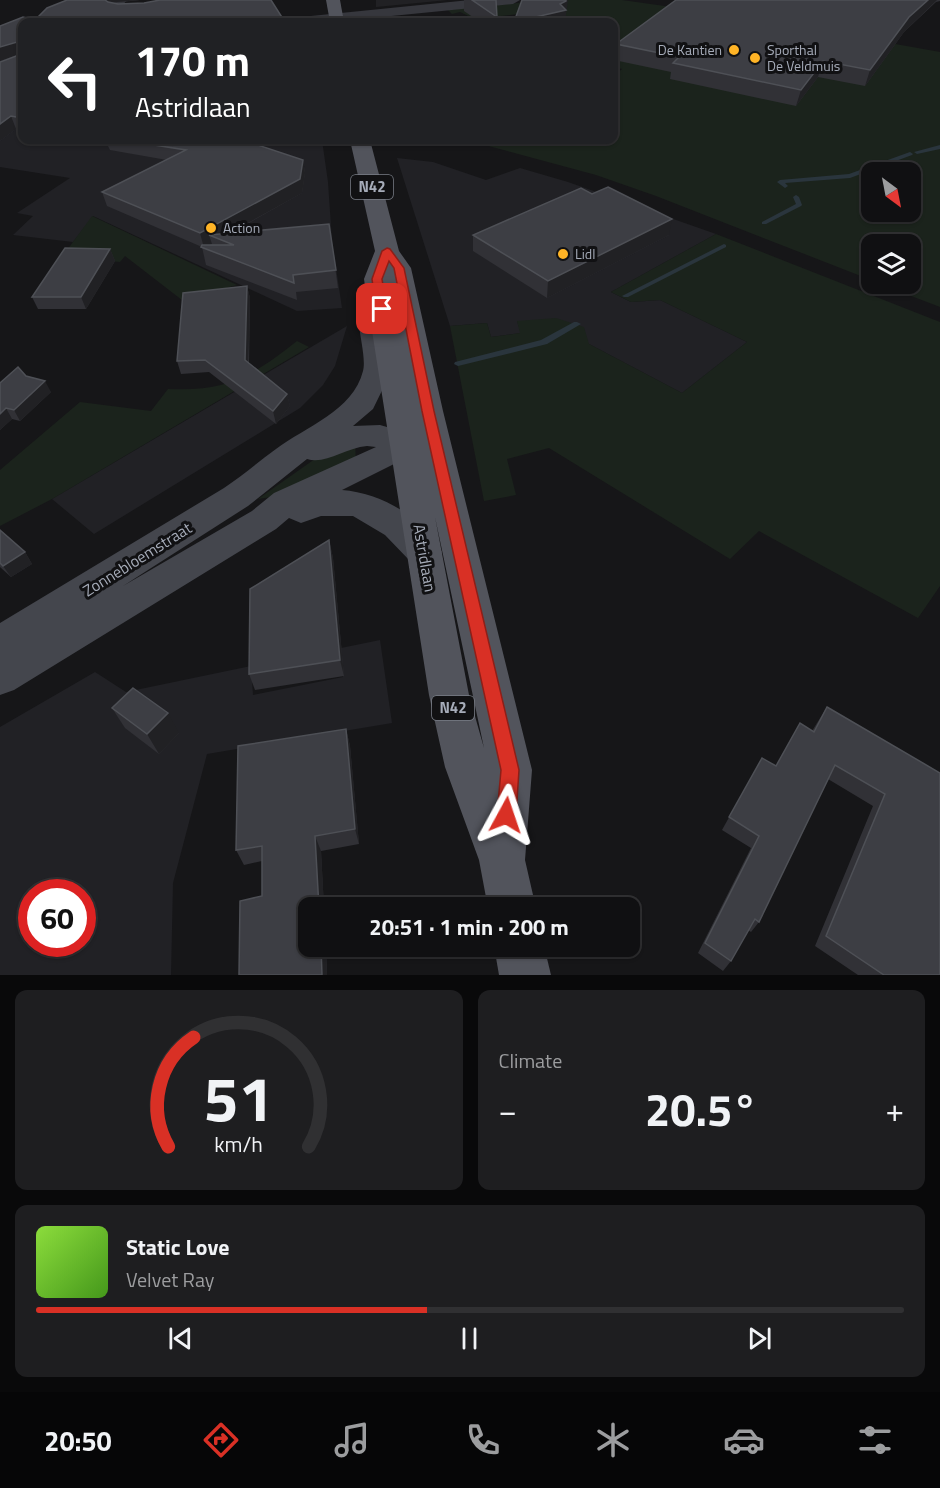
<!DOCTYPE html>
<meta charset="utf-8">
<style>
:root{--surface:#101012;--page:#1e1e20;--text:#f1f3f6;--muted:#9c9d9f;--line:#303032;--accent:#d93025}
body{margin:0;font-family:"Titillium Web",sans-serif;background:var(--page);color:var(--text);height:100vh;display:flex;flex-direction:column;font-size:22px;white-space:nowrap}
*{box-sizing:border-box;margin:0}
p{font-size:20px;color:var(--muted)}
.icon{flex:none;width:33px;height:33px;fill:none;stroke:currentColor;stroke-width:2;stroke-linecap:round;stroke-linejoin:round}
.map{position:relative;height:975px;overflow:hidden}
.details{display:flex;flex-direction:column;gap:15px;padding:15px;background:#09090a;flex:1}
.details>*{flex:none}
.guide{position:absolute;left:18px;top:18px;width:600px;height:126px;border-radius:12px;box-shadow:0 2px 4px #0004,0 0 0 2px var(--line);background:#202124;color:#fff;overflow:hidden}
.needle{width:39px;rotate:148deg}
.controls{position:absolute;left:861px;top:162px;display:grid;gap:12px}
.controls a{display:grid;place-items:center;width:60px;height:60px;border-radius:12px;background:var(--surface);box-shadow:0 2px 4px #0004,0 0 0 2px var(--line);font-size:30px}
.speed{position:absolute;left:18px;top:879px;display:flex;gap:12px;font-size:30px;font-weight:700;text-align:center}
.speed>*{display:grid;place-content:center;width:78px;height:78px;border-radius:50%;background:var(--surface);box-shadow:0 2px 4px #0004,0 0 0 2px var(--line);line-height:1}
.speed .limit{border:9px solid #d22;background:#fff;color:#111}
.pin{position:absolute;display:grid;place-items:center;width:51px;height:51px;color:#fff;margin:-26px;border-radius:12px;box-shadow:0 3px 9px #0006}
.me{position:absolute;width:66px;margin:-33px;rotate:5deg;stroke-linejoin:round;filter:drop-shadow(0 0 4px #0008)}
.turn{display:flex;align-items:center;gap:21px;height:126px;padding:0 18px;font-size:27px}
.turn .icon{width:78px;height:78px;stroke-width:2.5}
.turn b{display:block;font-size:42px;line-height:51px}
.big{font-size:45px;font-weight:700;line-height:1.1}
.details .widget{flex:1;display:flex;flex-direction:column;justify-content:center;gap:9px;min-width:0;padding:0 21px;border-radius:12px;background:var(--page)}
.details .dial{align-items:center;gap:0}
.dial svg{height:156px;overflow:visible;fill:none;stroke:var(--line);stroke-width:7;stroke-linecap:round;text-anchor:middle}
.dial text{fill:var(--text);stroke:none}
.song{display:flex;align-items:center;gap:18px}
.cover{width:72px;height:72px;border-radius:9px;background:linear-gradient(135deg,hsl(90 70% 55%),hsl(100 70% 35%))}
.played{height:6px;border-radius:3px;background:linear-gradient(90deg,var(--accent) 45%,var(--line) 45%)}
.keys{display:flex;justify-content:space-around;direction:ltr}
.heat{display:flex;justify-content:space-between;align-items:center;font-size:33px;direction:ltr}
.details .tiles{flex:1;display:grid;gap:15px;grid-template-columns:1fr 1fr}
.widget:last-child{grid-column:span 2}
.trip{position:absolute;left:298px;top:897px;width:342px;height:60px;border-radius:12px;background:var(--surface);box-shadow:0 2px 4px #0004,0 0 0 2px var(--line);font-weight:700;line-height:60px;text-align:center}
.tab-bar{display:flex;height:96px;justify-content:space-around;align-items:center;background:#060607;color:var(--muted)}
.tab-bar .icon{width:42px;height:42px}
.tab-bar .selected{color:var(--accent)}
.tab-bar b{font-size:27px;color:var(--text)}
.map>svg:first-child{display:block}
.built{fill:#212125;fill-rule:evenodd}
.green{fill:#1b231c;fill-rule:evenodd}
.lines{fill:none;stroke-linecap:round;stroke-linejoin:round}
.stream{fill:#2a353d;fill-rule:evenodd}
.street{fill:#36373d;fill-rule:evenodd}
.secondary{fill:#44464d;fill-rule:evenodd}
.primary{fill:#52545c;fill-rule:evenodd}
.wall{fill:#313136}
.shaded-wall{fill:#212124}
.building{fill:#3d3e44;stroke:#4e5056;stroke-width:1.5}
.route{fill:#d93025;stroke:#8d1f18;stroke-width:1.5}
.poi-dot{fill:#ffb426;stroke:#111113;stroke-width:2}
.labels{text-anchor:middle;stroke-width:6;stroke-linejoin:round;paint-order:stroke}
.far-poi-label{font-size:14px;fill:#a6acb9;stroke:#111113;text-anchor:start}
.shield{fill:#111113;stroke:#797e87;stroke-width:1.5}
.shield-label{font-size:15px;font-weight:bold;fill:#a6acb9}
.street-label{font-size:16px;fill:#a6acb9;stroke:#111113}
</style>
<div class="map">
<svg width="940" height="975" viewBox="0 0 940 975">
<rect width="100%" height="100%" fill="#161618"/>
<g class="built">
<polygon points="22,105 22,140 322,140 328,182 332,241 342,308 297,311 93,216 73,242 13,235 33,216 17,213 70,178 0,167 0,116"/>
<polygon points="397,158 433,162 486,180 520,168 568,182 716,234 611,292 631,302 660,300 747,342 682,393 589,344 517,321 521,333 491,337 487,323 450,326"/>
<polygon points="347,326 335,366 323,385 300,408 94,534 52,499"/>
<path d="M380,640L392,723L207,754L173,883L171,975H0V727L95,672L126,692L251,666L253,695L343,677L341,648ZM32,892H82V944H32Z"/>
</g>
<g class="green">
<path d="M546,0H622L757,19L940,52V307L880,284H910V244H872L871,280L656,196L596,175L466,140H614V76L622,69L614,67V22H564L544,11L475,19L460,12L452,14L448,10ZM872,172H910V212H872Z"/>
<polygon points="92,216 237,285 182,300 125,256 120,262 62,257"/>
<polygon points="716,234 940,322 940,586 918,618 759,531 730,559 549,448 507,459 516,495 484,501 450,326 487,323 491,337 520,333 517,321 556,318 584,327 589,344 682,393 747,342 660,300 631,302 611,292"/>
<path d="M297,341L309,347L52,499L0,526V470L80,402L151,411L168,389C226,392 253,376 297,341Z"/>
<polygon points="355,444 356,461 278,496 258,499 322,454"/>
</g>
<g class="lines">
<g class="stream">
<polygon points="940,145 940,149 917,154 914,152"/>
<polygon points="910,152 913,154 912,155 850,178 785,183 788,186 785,188 777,182 780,180 849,174"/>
<polygon points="796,195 799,197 802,205 801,206 766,224 762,224 762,222 796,204 793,197"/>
<polygon points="724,244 726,245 726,247 628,297 624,297 622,296"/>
<polygon points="574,322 577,322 581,324 547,344 458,366 454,364 455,362 541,340"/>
</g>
<g class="street">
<polygon points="112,0 127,0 108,22 93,22"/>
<polygon points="470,0 520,0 513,4 331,22 284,22 291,18"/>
</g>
<path class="secondary" d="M372,317L382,319L385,325L392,370L373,409L353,426L380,425L401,431C415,423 423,417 439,422L443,429L439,436L425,445L431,454L426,462L415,465L402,460L342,490C381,493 423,517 442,552L437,562L424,566L411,562L385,535L353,516H321L301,523L289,518L276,529L14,690L0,695V623L224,488C242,476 258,462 276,449C305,427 353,411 363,371C366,361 360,336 359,325L362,319ZM367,446L376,447L274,493L252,511L123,586L248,506L307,459C325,465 345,448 367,446Z"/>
<g class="primary">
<polygon points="326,0 340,0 344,22 330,22"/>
<path d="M350,140H370L399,251L411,268L443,411L532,770L525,860L536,908H488L479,860L445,767L429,695L365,286L364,279L375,251ZM435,517L484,748L469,695Z"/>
<polygon points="494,946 544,946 551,975 499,975"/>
</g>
</g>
<g class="wall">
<polygon points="67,0 140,0 112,3 118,4 144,3 160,0 271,0 285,22 22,22 22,130 16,129 0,141 0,62 19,55 0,61 0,26 23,17 35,20 47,8"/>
<polygon points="464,0 496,0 497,22 480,22 464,11"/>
<polygon points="676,0 940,0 940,1 936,2 904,32 865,86 818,77 796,106 670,79 671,72 614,60 616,44"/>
<polygon points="72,140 243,140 303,160 305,173 302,193 231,233 329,224 338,288 296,292 297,300 206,265 202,247 107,206 102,192 167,160 110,150 108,146"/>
<polygon points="473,235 669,235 547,298 473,251"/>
<polygon points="110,249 115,261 86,309 38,309 32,297"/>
<polygon points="247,286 250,298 249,363 287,394 290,406 276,424 209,372 181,374 177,361"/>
<polygon points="26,376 51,392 20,421 12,419 0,430 0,383"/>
<polygon points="0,530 25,552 32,564 11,577 0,567"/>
<polygon points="329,540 333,558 344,676 255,690 249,674"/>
<polygon points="827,707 940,773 940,975 858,975 815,946 873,806 828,779 759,922 751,932 748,930 731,961 723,971 698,953 751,848 722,830 762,758 776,766 800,723 812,731"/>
<polygon points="112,708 179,733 159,754 125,728"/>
<polygon points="346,729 350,746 359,844 321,851 324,908 309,908 309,946 326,946 327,975 239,975 240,901 262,896 262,861 244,865 236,850 238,746"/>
</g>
<g class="shaded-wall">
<polygon points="101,0 140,0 117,2 109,4"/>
<polygon points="376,0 448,0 376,7"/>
<polygon points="566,0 568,0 565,22 515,22"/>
<polygon points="928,0 937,0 904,32 865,86 870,70 909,17"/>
<polygon points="17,42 21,54 0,61 0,47"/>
<polygon points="823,61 818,77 796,106 801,90"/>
<polygon points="11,116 16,129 0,141 0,124"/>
<polygon points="303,160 305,173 302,193 219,239 209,235 212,244 204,248 200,233"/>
<polygon points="672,219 669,235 547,298 548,281"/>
<polygon points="110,249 115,261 86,309 81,297"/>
<polygon points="247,286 250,298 248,373 245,360"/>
<polygon points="45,381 51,392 20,421 14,410"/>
<polygon points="287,394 290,406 276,424 273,411"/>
<polygon points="6,408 12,419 0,430 0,414"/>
<polygon points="329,540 333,558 344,676 340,660"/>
<polygon points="25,552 32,564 11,577 3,566"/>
<polygon points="168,713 179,733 159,754 147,734"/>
<polygon points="346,729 350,746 359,844 355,829"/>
<polygon points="315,836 321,851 324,908 319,908"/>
<polygon points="321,946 326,946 327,975 322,975"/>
</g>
<g class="building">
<polygon points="67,0 105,0 108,2 118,4 144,3 160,0 271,0 285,22 22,22 22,118 11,116 0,124 0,62 19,55 20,44 17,42 0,47 0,26 23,17 35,20 47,8"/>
<polygon points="472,0 496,0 497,17"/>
<polygon points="522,0 566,0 566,1 560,4 566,10 514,22"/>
<polygon points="676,0 928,0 909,17 870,70 823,61 801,90 673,63 679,57 616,44"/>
<polygon points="122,140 243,140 303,160 300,179 200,233 102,192 186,150"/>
<polygon points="608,187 672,219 548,281 473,235 581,188 592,194"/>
<polygon points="329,224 336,270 293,275 294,283 201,247 202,245 234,245 209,235"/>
<polygon points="65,248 110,249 81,297 32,297"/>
<polygon points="247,286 245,360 287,394 273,411 205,360 177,361 183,293"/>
<polygon points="18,367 26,376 45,381 14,410 6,408 0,414 0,383"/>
<polygon points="0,530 25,552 3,566 0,563"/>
<polygon points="329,540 340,660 249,674 250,589"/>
<polygon points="133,688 168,713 147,734 112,708"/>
<polygon points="827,707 940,773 940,975 884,975 826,936 885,794 835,765 759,922 755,919 731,961 705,943 759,836 729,817 762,758 776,766 800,723 814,732"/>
<polygon points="346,729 355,829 315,836 319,908 309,908 309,946 321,946 322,975 239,975 240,901 262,896 262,846 236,850 238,746"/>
</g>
<polygon class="route" points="387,248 390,249 404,268 434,411 519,770 516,815 513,822 506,824 500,822 497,815 501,770 422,411 394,268 389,261 382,279 387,309 382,312 376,309 372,279 382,251"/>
<g class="poi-dot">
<circle cx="734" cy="50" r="6"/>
<circle cx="755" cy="58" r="6"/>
<circle cx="211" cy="228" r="6"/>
<circle cx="563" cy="254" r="6"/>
</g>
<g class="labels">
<g class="far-poi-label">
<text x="722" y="55" text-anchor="end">De Kantien</text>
<text x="767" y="55">Sporthal<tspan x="767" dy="16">De Veldmuis</tspan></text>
<text x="223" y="233">Action</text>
<text x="575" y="259">Lidl</text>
</g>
<g class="shield">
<rect x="351" y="175" width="42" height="24" rx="4.5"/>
<rect x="432" y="696" width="42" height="24" rx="4.5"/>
</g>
<g class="shield-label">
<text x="372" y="192">N42</text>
<text x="453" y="713">N42</text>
</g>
<g class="street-label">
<text transform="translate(425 558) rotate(80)" y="6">Astridlaan</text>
<text transform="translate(137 559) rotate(-32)" y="6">Zonnebloemstraat</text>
</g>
</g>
</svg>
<div class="controls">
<a><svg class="needle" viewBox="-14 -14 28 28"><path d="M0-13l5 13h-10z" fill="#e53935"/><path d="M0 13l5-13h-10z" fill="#9c9d9f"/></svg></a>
<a><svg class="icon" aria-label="layers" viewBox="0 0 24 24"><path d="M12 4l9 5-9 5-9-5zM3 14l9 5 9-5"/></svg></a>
</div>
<div class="speed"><div class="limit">60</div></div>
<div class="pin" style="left:382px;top:309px;background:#d93025"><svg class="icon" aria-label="arrive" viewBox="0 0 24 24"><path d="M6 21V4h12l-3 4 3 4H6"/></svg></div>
<svg class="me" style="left:506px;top:815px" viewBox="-20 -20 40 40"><path d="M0-17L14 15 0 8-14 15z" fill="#d93025" stroke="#fff" stroke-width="4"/></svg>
<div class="trip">20:51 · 1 min · 200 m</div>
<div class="guide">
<div class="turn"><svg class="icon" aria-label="left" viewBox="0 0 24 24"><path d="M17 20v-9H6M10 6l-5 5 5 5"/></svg><div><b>170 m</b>Astridlaan</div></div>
</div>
</div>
<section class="details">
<div class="tiles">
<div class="widget dial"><svg viewBox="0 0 100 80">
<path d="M14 69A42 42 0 1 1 86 69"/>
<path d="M14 69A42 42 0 0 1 27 13" stroke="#d93025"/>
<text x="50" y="56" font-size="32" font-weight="700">51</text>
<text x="50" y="72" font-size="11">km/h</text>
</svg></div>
<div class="widget"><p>Climate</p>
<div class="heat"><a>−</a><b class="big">20.5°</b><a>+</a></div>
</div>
<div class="widget">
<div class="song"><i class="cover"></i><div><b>Static Love</b><p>Velvet Ray</p></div></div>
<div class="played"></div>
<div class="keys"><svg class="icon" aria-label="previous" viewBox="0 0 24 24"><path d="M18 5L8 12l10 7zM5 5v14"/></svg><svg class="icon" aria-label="pause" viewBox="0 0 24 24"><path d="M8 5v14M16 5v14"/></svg><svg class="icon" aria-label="next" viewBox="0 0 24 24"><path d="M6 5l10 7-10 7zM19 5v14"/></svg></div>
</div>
</div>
</section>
<nav class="tab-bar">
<b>20:50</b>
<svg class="icon selected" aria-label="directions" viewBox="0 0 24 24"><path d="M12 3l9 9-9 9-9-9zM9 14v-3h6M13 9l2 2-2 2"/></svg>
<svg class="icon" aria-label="music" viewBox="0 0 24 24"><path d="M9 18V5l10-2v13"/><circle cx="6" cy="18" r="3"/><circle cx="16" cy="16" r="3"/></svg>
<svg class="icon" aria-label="phone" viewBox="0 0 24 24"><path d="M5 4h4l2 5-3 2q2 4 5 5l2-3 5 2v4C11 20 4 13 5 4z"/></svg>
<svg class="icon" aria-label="climate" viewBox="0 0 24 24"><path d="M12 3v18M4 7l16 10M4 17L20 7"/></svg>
<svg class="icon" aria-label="car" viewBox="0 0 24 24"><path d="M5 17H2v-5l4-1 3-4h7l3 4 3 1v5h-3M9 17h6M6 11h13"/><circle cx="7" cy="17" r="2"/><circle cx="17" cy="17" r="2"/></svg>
<svg class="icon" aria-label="filters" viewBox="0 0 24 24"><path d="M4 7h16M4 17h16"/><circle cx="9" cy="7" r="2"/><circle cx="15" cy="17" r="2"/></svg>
</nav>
